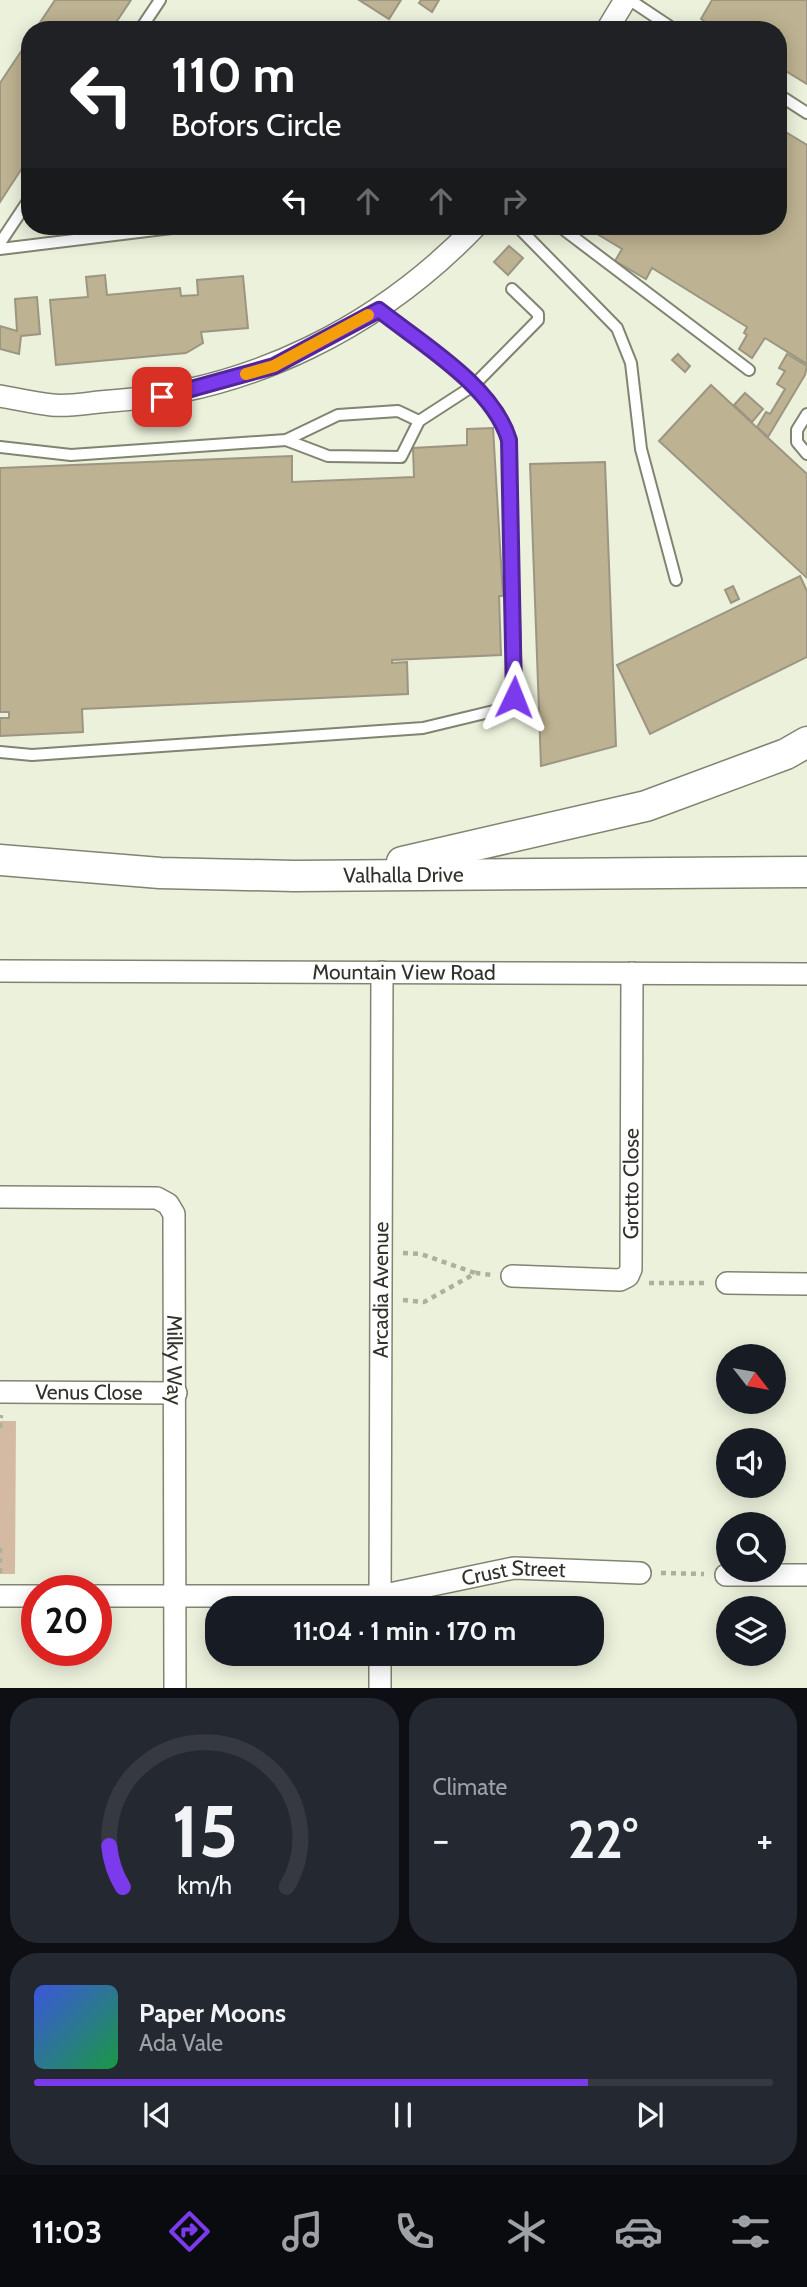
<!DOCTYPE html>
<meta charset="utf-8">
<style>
:root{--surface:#171b24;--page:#242831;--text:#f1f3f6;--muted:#9ea1a6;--line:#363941;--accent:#7c3aed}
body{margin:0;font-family:Cabin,sans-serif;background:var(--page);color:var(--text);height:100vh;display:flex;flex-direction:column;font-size:26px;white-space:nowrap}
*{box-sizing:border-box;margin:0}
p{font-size:23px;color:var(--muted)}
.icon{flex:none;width:38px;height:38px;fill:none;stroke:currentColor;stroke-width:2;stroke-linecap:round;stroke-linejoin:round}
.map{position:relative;height:1688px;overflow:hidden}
.side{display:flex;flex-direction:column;gap:10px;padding:10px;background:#0d0f14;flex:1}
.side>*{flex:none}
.guide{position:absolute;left:21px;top:21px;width:766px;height:214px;border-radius:28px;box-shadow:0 4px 18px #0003;background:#202124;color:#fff;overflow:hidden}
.needle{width:46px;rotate:121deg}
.tools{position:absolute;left:716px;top:1344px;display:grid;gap:14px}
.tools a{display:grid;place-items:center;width:70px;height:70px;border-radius:50%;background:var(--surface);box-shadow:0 4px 18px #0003;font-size:35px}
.speed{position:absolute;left:21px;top:1575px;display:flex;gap:14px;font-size:35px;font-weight:700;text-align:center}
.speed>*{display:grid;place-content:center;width:91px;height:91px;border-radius:50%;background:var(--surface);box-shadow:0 4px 18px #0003;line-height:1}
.speed .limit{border:10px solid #d22;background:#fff;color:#111}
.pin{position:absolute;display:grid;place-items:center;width:60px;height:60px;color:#fff;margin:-30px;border-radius:14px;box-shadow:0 4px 10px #0006}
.me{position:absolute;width:77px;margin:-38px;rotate:2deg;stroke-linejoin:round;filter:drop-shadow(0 0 5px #0008)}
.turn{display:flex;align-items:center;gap:24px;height:147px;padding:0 35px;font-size:32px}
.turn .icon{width:91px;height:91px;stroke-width:2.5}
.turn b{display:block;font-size:49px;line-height:60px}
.lanes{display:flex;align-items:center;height:66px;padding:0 35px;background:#0003;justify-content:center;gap:35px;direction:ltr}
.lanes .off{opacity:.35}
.big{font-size:52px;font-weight:700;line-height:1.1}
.side .widget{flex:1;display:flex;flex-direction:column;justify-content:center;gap:10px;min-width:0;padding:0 24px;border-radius:28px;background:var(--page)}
.side .dial{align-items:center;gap:0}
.dial svg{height:182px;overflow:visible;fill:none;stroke:var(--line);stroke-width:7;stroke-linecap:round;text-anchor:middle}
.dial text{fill:var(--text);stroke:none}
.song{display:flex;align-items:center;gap:21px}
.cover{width:84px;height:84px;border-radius:10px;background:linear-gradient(135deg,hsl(230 70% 55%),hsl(140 70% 35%))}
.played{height:7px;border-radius:4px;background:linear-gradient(90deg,var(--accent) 75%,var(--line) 75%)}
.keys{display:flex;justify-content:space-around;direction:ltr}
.heat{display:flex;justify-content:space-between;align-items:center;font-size:38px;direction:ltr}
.side .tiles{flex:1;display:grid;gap:10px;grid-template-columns:1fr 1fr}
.widget:last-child{grid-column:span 2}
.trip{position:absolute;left:205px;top:1596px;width:399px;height:70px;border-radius:28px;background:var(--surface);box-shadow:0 4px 18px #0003;font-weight:700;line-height:70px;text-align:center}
.menu{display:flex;height:112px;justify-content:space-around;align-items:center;background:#090b0e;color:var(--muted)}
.menu .icon{width:49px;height:49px}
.menu .on{color:var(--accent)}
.menu b{font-size:32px;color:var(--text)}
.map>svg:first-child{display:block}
.green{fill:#d5baa3}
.building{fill:#bdb291;stroke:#9c9582;stroke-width:2}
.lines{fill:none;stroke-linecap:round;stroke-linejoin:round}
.lane-casing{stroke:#808471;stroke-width:14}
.street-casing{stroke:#808471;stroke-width:24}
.secondary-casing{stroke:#808471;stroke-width:33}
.path{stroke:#abb09f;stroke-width:4.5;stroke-dasharray:5 5;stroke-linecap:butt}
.lane{stroke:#fff;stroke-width:10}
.street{stroke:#fff;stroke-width:21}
.secondary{stroke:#fff;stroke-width:30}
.route-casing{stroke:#51269a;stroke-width:18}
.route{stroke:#7c3aed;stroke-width:12}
.slow{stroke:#f59e0b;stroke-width:12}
.labels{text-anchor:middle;stroke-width:7;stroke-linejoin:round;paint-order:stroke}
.street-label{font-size:21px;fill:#31332b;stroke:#f8fee9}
</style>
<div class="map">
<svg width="807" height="1689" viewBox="0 0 807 1689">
<rect width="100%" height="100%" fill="#ebf1db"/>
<polygon class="green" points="0,1421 16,1421 15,1574 0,1574"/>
<g class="building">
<polygon points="55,0 131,0 111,30 35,30"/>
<polygon points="359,0 401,0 389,19"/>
<polygon points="421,0 439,0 432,12 419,3"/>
<polygon points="712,0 807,0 807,84 779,67 779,30 719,30 701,19"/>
<polygon points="30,38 30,156 0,202 0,83"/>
<polygon points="779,128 807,145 807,364 765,338 752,358 739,349 747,335 744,333 747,327 652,268 646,279 615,261 622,249 584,226 779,226"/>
<polygon points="509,246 523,258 508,275 494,262"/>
<polygon points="105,275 107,295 180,288 181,296 198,295 197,280 243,276 248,328 201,332 203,343 186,353 56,365 50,300 88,297 86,277"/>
<polygon points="37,297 40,334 21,336 19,354 0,349 0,326 17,331 15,299"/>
<polygon points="678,354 690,366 685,372 672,360"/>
<polygon points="787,354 807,366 805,375 768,437 757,427 766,412 770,414 785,389 777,384 785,371 779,368"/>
<polygon points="711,385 807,474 807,578 659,441"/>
<polygon points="745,393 763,409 752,422 734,405"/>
<polygon points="493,428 503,596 499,596 501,655 392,660 392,663 407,662 408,694 82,709 83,732 0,736 0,718 9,718 9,712 0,712 0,468 292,456 292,482 414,477 413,448 467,445 467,429"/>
<polygon points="605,462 616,746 541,766 530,464"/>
<polygon points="800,576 807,591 807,657 650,734 617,665"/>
<polygon points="733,586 739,599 731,603 725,590"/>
</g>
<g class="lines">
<defs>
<g id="lane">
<polyline points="630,0 675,30"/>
<polyline points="140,30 160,0"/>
<polyline points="779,95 807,113"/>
<polyline points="517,226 617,328 631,363 641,449 676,580"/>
<polyline points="559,226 749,370"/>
<polyline points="0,243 30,198"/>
<polyline points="0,249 188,226"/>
<polyline points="807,414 797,430 797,442 807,454"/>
<polyline points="286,440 328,456 401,457 419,421 473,386 538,320 538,314 512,289"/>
<polyline points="0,447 71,455 286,440 338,415 398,411 419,421"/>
<path d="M0,752L32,755L423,728L506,708L516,690L509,440C494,386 422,343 379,310"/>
</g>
<g id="street">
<polyline points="607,30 625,0"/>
<path d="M0,396C17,399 35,403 52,405C71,407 92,402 111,401C251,391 379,327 476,226"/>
<path id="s1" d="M0,971L807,974"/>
<path id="s2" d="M0,1197L157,1198L168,1204L174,1214L175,1689"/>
<path id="s3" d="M512,1276L620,1280L628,1276L631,1269L632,973"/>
<polyline points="727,1283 807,1284"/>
<path id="s4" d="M1,1392L176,1393"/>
<polyline points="726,1575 807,1575"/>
<polyline points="0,1596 37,1596"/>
<path id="s5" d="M96,1596H380L514,1568L640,1573"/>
<path id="s6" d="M380,1608L382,972"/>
<polyline points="380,1689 380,1654"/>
</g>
<g id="secondary">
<path id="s7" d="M0,860L160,873L294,876L807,872"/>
<polyline points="402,862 646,806 786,754 807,742"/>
</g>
</defs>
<use href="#lane" class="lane-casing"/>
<use href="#street" class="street-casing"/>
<use href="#secondary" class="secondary-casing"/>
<g class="path">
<polyline points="403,1253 421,1254 475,1273"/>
<polyline points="649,1283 707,1283"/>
<polyline points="403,1300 424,1302 476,1273 492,1275"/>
<polyline points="0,1428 1,1415"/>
<polyline points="0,1548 0,1575"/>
<polyline points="661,1573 704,1574"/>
</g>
<use href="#lane" class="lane"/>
<use href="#street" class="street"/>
<use href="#secondary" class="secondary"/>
</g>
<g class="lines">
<defs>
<path id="route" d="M162,397L274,366L379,310C422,344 493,386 509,440L514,697"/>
</defs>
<use href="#route" class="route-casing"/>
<use href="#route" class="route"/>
<polyline class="slow" points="246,374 274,366 368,315"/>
</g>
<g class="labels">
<g class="street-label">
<text dy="7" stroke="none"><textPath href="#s7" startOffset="404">Valhalla Drive</textPath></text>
<text dy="7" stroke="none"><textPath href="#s1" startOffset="404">Mountain View Road</textPath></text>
<text dy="7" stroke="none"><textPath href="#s3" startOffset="210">Grotto Close</textPath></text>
<text dy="7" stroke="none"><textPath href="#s6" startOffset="318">Arcadia Avenue</textPath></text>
<text dy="7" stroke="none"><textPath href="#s2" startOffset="327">Milky Way</textPath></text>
<text dy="7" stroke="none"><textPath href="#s4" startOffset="88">Venus Close</textPath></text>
<text dy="7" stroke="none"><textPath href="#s5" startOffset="420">Crust Street</textPath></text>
</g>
</g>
</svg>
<div class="tools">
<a><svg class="needle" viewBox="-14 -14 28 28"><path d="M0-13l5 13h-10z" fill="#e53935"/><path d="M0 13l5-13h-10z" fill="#9ea1a6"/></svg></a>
<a><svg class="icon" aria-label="sound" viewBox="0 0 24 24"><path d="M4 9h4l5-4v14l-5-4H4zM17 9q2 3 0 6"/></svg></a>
<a><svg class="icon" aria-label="search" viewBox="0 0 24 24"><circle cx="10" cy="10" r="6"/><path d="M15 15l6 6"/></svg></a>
<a><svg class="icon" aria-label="layers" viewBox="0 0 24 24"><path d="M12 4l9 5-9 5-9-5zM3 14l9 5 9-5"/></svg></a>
</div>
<div class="speed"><div class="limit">20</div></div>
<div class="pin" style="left:162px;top:397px;background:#d93025"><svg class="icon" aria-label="arrive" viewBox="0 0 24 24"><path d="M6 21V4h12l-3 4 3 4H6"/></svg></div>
<svg class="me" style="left:514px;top:697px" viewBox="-20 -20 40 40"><path d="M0-17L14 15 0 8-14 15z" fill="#7c3aed" stroke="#fff" stroke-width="4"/></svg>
<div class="trip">11:04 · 1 min · 170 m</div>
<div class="guide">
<div class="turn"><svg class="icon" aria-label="left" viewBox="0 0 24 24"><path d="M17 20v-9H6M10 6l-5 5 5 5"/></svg><div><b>110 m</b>Bofors Circle</div></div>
<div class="lanes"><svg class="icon" aria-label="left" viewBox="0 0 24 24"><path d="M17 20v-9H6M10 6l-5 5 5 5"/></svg><svg class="icon off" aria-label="ahead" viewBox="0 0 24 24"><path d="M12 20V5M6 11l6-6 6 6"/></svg><svg class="icon off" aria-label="ahead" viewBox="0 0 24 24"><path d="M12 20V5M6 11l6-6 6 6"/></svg><svg class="icon off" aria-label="right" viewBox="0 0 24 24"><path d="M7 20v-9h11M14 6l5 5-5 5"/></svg></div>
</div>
</div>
<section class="side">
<div class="tiles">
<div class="widget dial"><svg viewBox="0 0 100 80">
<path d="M14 69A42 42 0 1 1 86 69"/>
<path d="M14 69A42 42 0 0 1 8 51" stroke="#7c3aed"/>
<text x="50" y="56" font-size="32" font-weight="700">15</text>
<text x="50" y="72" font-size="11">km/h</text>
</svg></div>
<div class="widget"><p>Climate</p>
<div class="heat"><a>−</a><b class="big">22°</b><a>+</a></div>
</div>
<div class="widget">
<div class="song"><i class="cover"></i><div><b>Paper Moons</b><p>Ada Vale</p></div></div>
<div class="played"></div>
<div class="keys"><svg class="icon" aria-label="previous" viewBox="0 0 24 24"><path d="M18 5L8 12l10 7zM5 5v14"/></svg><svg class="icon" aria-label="pause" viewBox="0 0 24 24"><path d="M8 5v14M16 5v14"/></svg><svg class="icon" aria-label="next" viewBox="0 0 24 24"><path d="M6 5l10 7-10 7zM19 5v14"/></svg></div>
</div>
</div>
</section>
<nav class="menu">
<b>11:03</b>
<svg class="icon on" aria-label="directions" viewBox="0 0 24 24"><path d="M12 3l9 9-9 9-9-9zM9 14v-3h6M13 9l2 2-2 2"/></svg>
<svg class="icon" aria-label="music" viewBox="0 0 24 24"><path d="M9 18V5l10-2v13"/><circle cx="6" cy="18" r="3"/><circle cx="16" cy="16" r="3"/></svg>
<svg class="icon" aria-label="phone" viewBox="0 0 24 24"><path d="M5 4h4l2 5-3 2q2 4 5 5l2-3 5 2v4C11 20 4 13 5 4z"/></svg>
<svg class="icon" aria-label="climate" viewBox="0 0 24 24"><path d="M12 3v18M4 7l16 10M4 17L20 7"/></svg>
<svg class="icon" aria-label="car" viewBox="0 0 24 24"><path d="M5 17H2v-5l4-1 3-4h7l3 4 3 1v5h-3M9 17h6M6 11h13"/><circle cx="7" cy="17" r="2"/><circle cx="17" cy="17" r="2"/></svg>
<svg class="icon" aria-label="filters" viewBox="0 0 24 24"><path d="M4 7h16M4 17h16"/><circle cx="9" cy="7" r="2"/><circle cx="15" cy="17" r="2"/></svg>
</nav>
